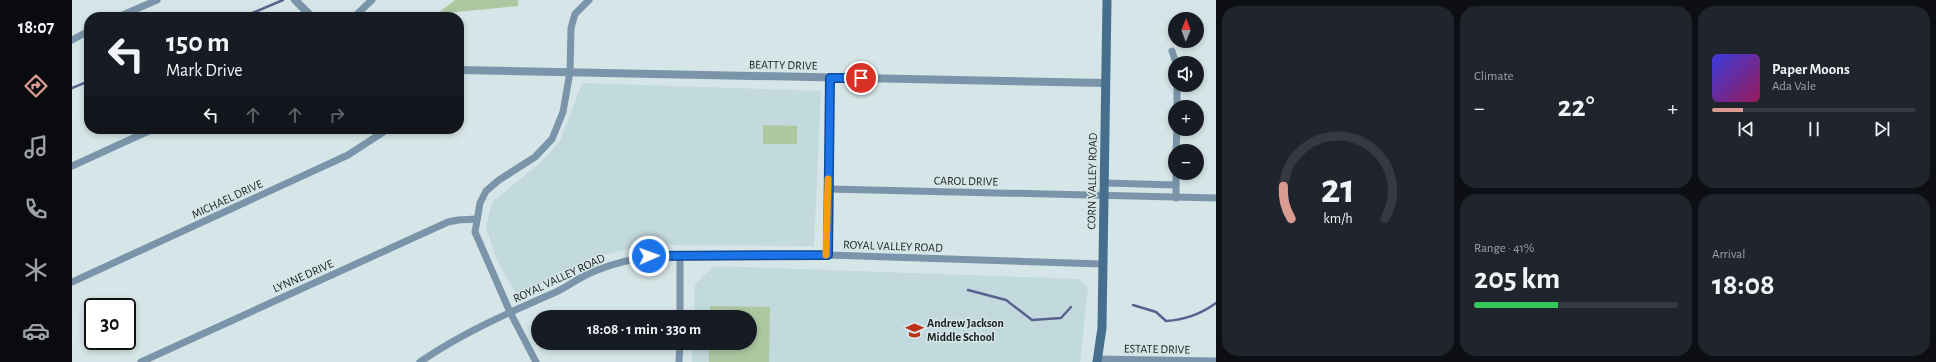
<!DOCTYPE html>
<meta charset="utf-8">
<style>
:root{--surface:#171b24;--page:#20242c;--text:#f1f3f6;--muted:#9ea1a6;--line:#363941;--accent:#da9c92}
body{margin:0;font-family:"Alegreya Sans",sans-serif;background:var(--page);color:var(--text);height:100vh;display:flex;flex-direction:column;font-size:15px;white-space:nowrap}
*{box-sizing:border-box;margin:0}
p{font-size:13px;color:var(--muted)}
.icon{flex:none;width:22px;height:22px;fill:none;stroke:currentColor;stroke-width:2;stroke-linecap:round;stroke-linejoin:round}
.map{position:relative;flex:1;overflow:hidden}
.details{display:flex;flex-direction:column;gap:6px;padding:6px;background:#0d0f14;width:720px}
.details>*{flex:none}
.top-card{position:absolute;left:12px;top:12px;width:380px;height:122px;border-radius:16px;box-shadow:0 2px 6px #0003;background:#171b24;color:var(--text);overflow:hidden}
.needle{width:26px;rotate:1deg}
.controls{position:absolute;left:1096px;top:12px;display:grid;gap:8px}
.controls a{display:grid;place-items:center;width:36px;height:36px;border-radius:50%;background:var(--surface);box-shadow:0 2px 6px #0003;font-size:20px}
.speed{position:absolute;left:12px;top:298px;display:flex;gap:8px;font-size:20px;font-weight:700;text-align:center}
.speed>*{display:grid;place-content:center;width:52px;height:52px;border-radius:50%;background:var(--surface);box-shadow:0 2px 6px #0003;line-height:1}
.speed .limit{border:2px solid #111;border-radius:6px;background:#fff;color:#111}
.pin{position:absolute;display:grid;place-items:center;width:34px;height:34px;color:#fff;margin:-17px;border:2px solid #fff;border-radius:50%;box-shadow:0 1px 4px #0007}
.me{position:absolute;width:44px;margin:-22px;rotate:88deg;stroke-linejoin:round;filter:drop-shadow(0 0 3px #0008)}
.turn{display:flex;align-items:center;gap:14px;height:84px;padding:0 16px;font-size:18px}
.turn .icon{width:52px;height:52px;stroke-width:2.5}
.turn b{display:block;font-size:28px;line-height:34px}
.lanes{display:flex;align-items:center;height:38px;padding:0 16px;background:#0003;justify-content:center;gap:20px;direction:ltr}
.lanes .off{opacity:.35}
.big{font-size:30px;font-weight:700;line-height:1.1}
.details .tile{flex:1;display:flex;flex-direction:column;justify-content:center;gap:6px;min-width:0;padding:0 14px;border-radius:16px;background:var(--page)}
.details .dial{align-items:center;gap:0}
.dial svg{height:104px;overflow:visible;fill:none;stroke:var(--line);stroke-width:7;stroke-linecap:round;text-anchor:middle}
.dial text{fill:var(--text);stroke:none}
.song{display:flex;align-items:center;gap:12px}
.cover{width:48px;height:48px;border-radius:6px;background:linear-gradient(135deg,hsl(240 70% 55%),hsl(330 70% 35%))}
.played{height:4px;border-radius:2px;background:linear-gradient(90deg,var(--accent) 15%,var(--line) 15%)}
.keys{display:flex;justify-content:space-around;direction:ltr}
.heat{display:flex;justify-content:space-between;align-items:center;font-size:22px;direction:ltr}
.charge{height:6px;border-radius:3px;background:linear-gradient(90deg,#34c759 41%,var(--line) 0)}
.details .tiles{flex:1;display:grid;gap:6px;grid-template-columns:repeat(3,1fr)}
.tile:first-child{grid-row:span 2}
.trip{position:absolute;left:459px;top:310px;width:226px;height:40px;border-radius:20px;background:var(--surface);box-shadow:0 2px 6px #0003;font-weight:700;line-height:40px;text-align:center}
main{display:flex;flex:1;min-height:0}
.menu{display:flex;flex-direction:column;width:72px;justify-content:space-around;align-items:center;background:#090b0e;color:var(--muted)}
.menu .icon{width:28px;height:28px}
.menu .active{color:var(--accent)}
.menu b{font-size:18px;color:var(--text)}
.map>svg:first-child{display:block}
.built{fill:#c2d9dd}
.green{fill:#acc8a1}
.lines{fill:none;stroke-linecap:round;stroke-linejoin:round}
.stream{stroke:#59628f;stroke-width:2.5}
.minor{stroke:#7a95aa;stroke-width:7}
.tertiary{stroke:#7a95aa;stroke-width:8}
.secondary{stroke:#466f8e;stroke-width:9}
.route-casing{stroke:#114b97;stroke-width:10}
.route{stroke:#1a73e8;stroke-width:7}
.slow{stroke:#f59e0b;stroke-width:7}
.labels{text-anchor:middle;stroke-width:3;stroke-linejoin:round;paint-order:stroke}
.street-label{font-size:12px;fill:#191f1f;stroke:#d6e5e7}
.poi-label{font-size:12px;font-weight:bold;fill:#191f1f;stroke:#d6e5e7;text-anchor:start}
</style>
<main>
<nav class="menu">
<b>18:07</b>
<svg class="icon active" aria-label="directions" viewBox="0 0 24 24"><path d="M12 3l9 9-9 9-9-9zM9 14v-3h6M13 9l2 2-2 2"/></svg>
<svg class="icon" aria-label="music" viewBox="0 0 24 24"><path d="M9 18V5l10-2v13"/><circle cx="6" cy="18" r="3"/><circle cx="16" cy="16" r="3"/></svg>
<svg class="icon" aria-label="phone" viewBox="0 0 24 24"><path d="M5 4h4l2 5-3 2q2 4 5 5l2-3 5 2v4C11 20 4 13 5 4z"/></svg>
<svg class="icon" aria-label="climate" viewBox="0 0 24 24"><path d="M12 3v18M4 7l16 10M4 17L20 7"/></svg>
<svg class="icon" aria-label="car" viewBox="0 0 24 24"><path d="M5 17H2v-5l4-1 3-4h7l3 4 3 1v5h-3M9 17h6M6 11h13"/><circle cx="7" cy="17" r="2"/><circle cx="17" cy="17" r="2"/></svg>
</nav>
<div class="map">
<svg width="1144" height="362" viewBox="0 0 1144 362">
<rect width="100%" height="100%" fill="#d6e5e7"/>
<g class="built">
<polygon points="510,83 749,91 742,246 573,245 524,257 445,296 424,258 414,227 420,202 468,163 488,141"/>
<polygon points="642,266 1007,279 1016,288 1008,362 620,362 621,343 678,343 678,317 622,317 623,284"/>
</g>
<g class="green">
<polygon points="383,0 446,0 446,6 365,14"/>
<polygon points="691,125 725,126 725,144 691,144"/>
<polygon points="638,306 698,307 697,362 637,362 637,343 678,343 678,317 638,317"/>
</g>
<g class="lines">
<g class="stream">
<polyline points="171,17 211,0"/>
<polyline points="0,88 17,81"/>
<polyline points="896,290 934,300 960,320 989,318 999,307"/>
<path d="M1061,305L1084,312L1094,321C1112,320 1129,314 1144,303"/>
</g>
<g class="minor">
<polyline points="46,17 85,0"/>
<polyline points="282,17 300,0"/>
<polyline points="0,40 17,31"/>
<polyline points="1100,51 1104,63"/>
<polyline points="1105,107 1105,85"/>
<polyline points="1104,151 1105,129"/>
<polyline points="0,166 81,129"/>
<polyline points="1033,183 1104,185"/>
<polyline points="756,189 1144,198"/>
<polyline points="1104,198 1104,173"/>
<polyline points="756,255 758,77"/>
<polyline points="0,282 276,155 316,129"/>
<polyline points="608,317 608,256"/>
<polyline points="1025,359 1144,361"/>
<polyline points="69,362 376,222 386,220 405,219"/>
<path d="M348,362C390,333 438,312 484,292C495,287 505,279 516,274C535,265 556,260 577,256L756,255L1030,264"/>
<polyline points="464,362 438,312 403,232 408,203 414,191 427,180 463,157 480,139 491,112 498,72 499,28 503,14 517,0"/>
<polyline points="607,362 608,343"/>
</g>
<g class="tertiary">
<polyline points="223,0 240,17"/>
<polyline points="387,70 1034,83"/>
</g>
<polyline class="secondary" points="1025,362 1030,328 1035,0"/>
</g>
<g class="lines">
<defs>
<polyline id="route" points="577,256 756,255 758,78 789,78"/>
</defs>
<use href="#route" class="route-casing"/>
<use href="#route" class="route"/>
<polyline class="slow" points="754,255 756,179"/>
</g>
<defs>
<symbol id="school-bare" viewBox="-9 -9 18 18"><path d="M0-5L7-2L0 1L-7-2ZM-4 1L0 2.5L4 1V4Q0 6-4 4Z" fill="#bd3217" stroke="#d6e5e7" stroke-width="2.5" paint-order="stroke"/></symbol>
</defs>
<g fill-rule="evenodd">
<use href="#school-bare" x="830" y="318" width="25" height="25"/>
</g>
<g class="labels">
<g class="street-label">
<text transform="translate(711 65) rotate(1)" y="4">BEATTY DRIVE</text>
<text transform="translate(894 181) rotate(1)" y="4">CAROL DRIVE</text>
<text transform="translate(1020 181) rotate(-89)" y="4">CORN VALLEY ROAD</text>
<text transform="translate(155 199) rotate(-25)" y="4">MICHAEL DRIVE</text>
<text transform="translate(821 246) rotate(2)" y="4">ROYAL VALLEY ROAD</text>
<text transform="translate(231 276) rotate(-24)" y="4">LYNNE DRIVE</text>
<text transform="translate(487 278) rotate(-25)" y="4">ROYAL VALLEY ROAD</text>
<text transform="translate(1085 349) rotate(1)" y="4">ESTATE DRIVE</text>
</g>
<g class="poi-label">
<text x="855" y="327">Andrew Jackson<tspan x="855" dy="14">Middle School</tspan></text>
</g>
</g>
</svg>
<div class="controls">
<a><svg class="needle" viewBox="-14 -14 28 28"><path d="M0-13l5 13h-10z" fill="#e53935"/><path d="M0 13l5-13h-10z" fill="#9ea1a6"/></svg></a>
<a><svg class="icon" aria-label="sound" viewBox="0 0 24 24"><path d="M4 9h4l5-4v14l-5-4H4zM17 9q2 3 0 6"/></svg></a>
<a>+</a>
<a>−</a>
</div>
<div class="speed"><div class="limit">30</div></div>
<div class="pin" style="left:789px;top:78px;background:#d93025"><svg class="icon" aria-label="arrive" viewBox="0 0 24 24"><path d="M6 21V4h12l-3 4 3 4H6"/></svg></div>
<svg class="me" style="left:577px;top:256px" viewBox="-20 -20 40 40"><circle r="17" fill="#1a73e8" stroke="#fff" stroke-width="3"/><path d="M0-11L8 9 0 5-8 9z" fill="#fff"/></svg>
<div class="trip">18:08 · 1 min · 330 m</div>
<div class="top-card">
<div class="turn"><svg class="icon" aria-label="left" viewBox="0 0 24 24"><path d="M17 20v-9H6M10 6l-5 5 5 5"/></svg><div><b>150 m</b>Mark Drive</div></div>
<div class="lanes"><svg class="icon" aria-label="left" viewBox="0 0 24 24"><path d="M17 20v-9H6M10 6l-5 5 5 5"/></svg><svg class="icon off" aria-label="ahead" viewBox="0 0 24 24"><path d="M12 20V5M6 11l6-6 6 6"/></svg><svg class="icon off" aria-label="ahead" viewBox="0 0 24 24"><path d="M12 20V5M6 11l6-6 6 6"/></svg><svg class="icon off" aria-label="right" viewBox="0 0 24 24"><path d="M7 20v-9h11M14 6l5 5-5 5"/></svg></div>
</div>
</div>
<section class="details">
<div class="tiles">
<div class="tile dial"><svg viewBox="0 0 100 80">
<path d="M14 69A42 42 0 1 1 86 69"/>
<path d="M14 69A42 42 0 0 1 8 44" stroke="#da9c92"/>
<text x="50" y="56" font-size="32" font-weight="700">21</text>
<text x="50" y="72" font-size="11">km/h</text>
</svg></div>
<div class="tile"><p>Climate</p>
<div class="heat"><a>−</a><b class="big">22°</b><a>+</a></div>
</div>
<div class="tile">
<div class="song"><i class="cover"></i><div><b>Paper Moons</b><p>Ada Vale</p></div></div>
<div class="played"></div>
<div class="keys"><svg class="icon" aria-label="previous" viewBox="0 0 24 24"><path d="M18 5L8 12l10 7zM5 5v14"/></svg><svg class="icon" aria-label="pause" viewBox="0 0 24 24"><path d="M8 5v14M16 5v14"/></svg><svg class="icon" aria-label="next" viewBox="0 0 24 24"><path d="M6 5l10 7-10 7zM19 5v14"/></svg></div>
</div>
<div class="tile"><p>Range · 41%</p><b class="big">205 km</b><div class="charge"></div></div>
<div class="tile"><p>Arrival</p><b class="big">18:08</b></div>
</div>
</section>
</main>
